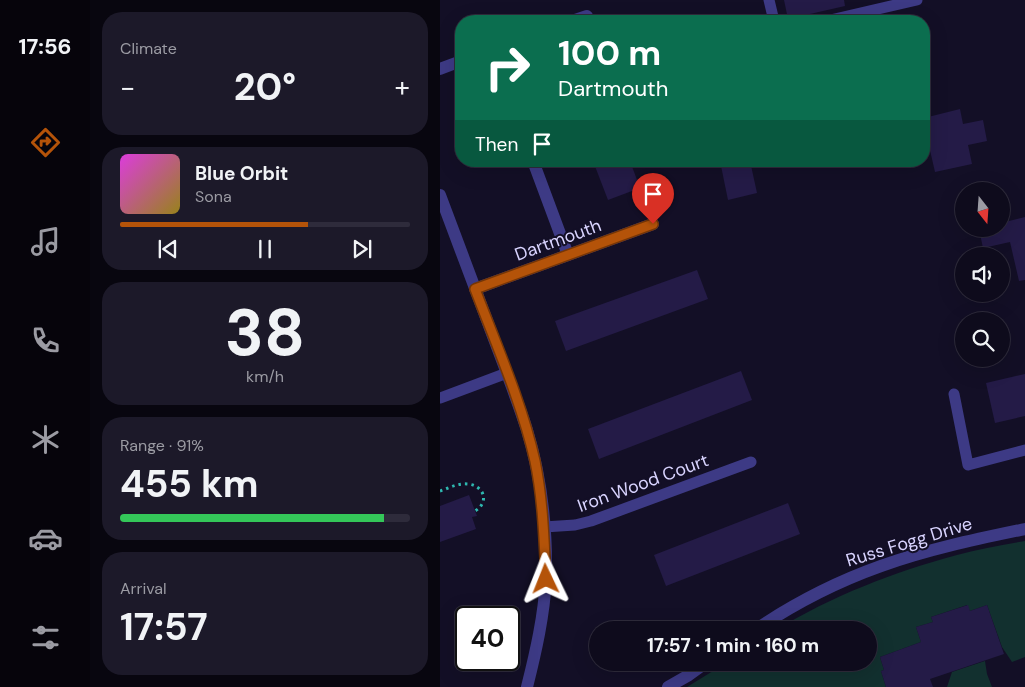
<!DOCTYPE html>
<meta charset="utf-8">
<style>
:root{--surface:#0e0b1c;--page:#1c1929;--text:#f1f3f6;--muted:#9b9ba3;--line:#2e2b3b;--accent:#b45309}
body{margin:0;font-family:"DM Sans",sans-serif;background:var(--page);color:var(--text);height:100vh;display:flex;flex-direction:column;font-size:19px;white-space:nowrap}
*{box-sizing:border-box;margin:0}
p{font-size:16px;color:var(--muted)}
.icon{flex:none;width:28px;height:28px;fill:none;stroke:currentColor;stroke-width:2;stroke-linecap:round;stroke-linejoin:round}
.map{position:relative;flex:1;overflow:hidden}
.sheet{display:flex;flex-direction:column;gap:12px;padding:12px;background:#08060f;width:350px}
.sheet>*{flex:none}
.hud{position:absolute;left:15px;top:15px;width:475px;height:152px;border-radius:20px;box-shadow:0 5px 20px #0002,0 0 0 1px var(--line);background:#0b6e4f;color:#fff;overflow:hidden}
.needle{width:32px;rotate:163deg}
.controls{position:absolute;left:515px;top:182px;display:grid;gap:10px}
.controls a{display:grid;place-items:center;width:55px;height:55px;border-radius:50%;background:var(--surface);box-shadow:0 5px 20px #0002,0 0 0 1px var(--line);font-size:25px}
.speed{position:absolute;left:15px;top:606px;display:flex;gap:10px;font-size:25px;font-weight:700;text-align:center}
.speed>*{display:grid;place-content:center;width:65px;height:65px;border-radius:50%;background:var(--surface);box-shadow:0 5px 20px #0002,0 0 0 1px var(--line);line-height:1}
.speed .limit{border:2px solid #111;border-radius:8px;background:#fff;color:#111}
.pin{position:absolute;display:grid;place-items:center;width:42px;height:42px;color:#fff;margin:-51px -21px;border-radius:50% 50% 50% 0;rotate:-45deg;box-shadow:0 0 5px #0007}
.pin .icon{rotate:45deg}
.me{position:absolute;width:55px;margin:-28px;rotate:358deg;stroke-linejoin:round;filter:drop-shadow(0 0 4px #0008)}
.turn{display:flex;align-items:center;gap:18px;height:105px;padding:0 20px;font-size:22px}
.turn .icon{width:65px;height:65px;stroke-width:2.5}
.turn b{display:block;font-size:35px;line-height:42px}
.then{display:flex;align-items:center;height:48px;padding:0 20px;background:#0003;gap:10px;font-size:19px}
.big{font-size:38px;font-weight:700;line-height:1.1}
.sheet .tile{flex:1;display:flex;flex-direction:column;justify-content:center;gap:8px;min-width:0;padding:0 18px;border-radius:20px;background:var(--page)}
.sheet .dial{align-items:center;gap:0}
.dial b{font-size:65px;line-height:1}
.song{display:flex;align-items:center;gap:15px}
.cover{width:60px;height:60px;border-radius:8px;background:linear-gradient(135deg,hsl(300 70% 55%),hsl(50 70% 35%))}
.played{height:5px;border-radius:2px;background:linear-gradient(90deg,var(--accent) 65%,var(--line) 65%)}
.keys{display:flex;justify-content:space-around;direction:ltr}
.heat{display:flex;justify-content:space-between;align-items:center;font-size:28px;direction:ltr}
.charge{height:8px;border-radius:4px;background:linear-gradient(90deg,#34c759 91%,var(--line) 0)}
.trip{position:absolute;left:149px;top:621px;width:288px;height:50px;border-radius:25px;background:var(--surface);box-shadow:0 5px 20px #0002,0 0 0 1px var(--line);font-weight:700;line-height:50px;text-align:center}
main{display:flex;flex:1;min-height:0}
.dock{display:flex;flex-direction:column;width:90px;justify-content:space-around;align-items:center;background:#06040b;color:var(--muted)}
.dock .icon{width:35px;height:35px}
.dock .current{color:var(--accent)}
.dock b{font-size:22px;color:var(--text)}
.map>svg:first-child{display:block}
.green{fill:#12302f}
.building{fill:#241b47}
.lines{fill:none;stroke-linecap:round;stroke-linejoin:round}
.path{stroke:#2fb8b0;stroke-width:3;stroke-dasharray:2.5 4;stroke-linecap:butt}
.service{stroke:#3d3a85;stroke-width:11}
.minor{stroke:#3d3a85;stroke-width:12}
.tertiary{stroke:#3d3a85;stroke-width:12}
.route-casing{stroke:#753606;stroke-width:12}
.route{stroke:#b45309;stroke-width:9}
.labels{text-anchor:middle;stroke-width:4;stroke-linejoin:round;paint-order:stroke}
.street-label{font-size:18px;fill:#d9d4ff;stroke:#130f26}
</style>
<main>
<nav class="dock">
<b>17:56</b>
<svg class="icon current" aria-label="directions" viewBox="0 0 24 24"><path d="M12 3l9 9-9 9-9-9zM9 14v-3h6M13 9l2 2-2 2"/></svg>
<svg class="icon" aria-label="music" viewBox="0 0 24 24"><path d="M9 18V5l10-2v13"/><circle cx="6" cy="18" r="3"/><circle cx="16" cy="16" r="3"/></svg>
<svg class="icon" aria-label="phone" viewBox="0 0 24 24"><path d="M5 4h4l2 5-3 2q2 4 5 5l2-3 5 2v4C11 20 4 13 5 4z"/></svg>
<svg class="icon" aria-label="climate" viewBox="0 0 24 24"><path d="M12 3v18M4 7l16 10M4 17L20 7"/></svg>
<svg class="icon" aria-label="car" viewBox="0 0 24 24"><path d="M5 17H2v-5l4-1 3-4h7l3 4 3 1v5h-3M9 17h6M6 11h13"/><circle cx="7" cy="17" r="2"/><circle cx="17" cy="17" r="2"/></svg>
<svg class="icon" aria-label="filters" viewBox="0 0 24 24"><path d="M4 7h16M4 17h16"/><circle cx="9" cy="7" r="2"/><circle cx="15" cy="17" r="2"/></svg>
</nav>
<section class="sheet">
<div class="tile"><p>Climate</p>
<div class="heat"><a>−</a><b class="big">20°</b><a>+</a></div>
</div>
<div class="tile">
<div class="song"><i class="cover"></i><div><b>Blue Orbit</b><p>Sona</p></div></div>
<div class="played"></div>
<div class="keys"><svg class="icon" aria-label="previous" viewBox="0 0 24 24"><path d="M18 5L8 12l10 7zM5 5v14"/></svg><svg class="icon" aria-label="pause" viewBox="0 0 24 24"><path d="M8 5v14M16 5v14"/></svg><svg class="icon" aria-label="next" viewBox="0 0 24 24"><path d="M6 5l10 7-10 7zM19 5v14"/></svg></div>
</div>
<div class="tile dial"><b>38</b><p>km/h</p></div>
<div class="tile"><p>Range · 91%</p><b class="big">455 km</b><div class="charge"></div></div>
<div class="tile"><p>Arrival</p><b class="big">17:57</b></div>
</section>
<div class="map">
<svg width="585" height="687" viewBox="0 0 585 687">
<rect width="100%" height="100%" fill="#130f26"/>
<g class="green">
<path d="M585,541V657L572,662L562,647L547,605L530,611L527,605L491,617L493,622L476,627L481,642L440,657L444,670L441,671L446,687H247L286,663L428,662V630H336C392,596 454,572 517,555C539,549 562,545 585,541Z"/>
<polygon points="545,661 547,674 552,687 507,687 512,672"/>
</g>
<g class="building">
<polygon points="344,0 404,0 405,6 348,19"/>
<polygon points="520,109 523,124 543,120 547,141 528,145 532,164 495,172 484,124 484,118"/>
<polygon points="153,161 190,161 200,188 168,200"/>
<polygon points="280,161 310,161 317,193 288,200"/>
<polygon points="585,217 585,280 579,281 570,242 543,248 539,229 561,229 561,223"/>
<polygon points="257,270 268,299 126,351 115,321"/>
<polygon points="301,371 312,400 159,459 148,429"/>
<polygon points="585,374 585,416 555,423 546,383"/>
<polygon points="29,495 37,516 32,517 36,529 0,542 0,506"/>
<polygon points="348,503 360,534 226,586 214,555"/>
<polygon points="528,605 530,611 547,605 564,654 490,679 493,687 446,687 441,671 444,670 440,657 481,642 476,627 493,622 491,617"/>
</g>
<g class="lines">
<path class="path" d="M0,491C9,488 18,483 27,484C44,485 50,502 35,511"/>
<g class="service">
<polyline points="329,0 334,21"/>
<polyline points="386,21 477,0"/>
<polyline points="514,394 528,465 585,450"/>
<polyline points="0,398 67,373"/>
<polyline points="104,527 135,525 151,521 311,462"/>
</g>
<g class="minor">
<polyline points="132,21 147,16"/>
<polyline points="0,69 21,61"/>
<polyline points="93,161 128,255"/>
<polyline points="35,289 213,224"/>
<path d="M315,630C355,603 396,582 441,566C488,549 537,539 585,529"/>
<polyline points="228,687 249,675 267,662"/>
</g>
<path class="tertiary" d="M0,195C16,238 32,280 48,323C61,358 75,393 87,430C101,476 107,530 106,579C104,616 96,651 87,687"/>
</g>
<g class="lines">
<defs>
<path id="route" d="M106,579C104,539 103,500 95,461C82,403 56,344 35,289L213,224"/>
</defs>
<use href="#route" class="route-casing"/>
<use href="#route" class="route"/>
</g>
<g class="labels">
<g class="street-label">
<text transform="translate(118 240) rotate(-20)" y="6">Dartmouth</text>
<text transform="translate(203 483) rotate(-20)" y="6">Iron Wood Court</text>
<text transform="translate(469 542) rotate(-17)" y="6">Russ Fogg Drive</text>
</g>
</g>
</svg>
<div class="controls">
<a><svg class="needle" viewBox="-14 -14 28 28"><path d="M0-13l5 13h-10z" fill="#e53935"/><path d="M0 13l5-13h-10z" fill="#9b9ba3"/></svg></a>
<a><svg class="icon" aria-label="sound" viewBox="0 0 24 24"><path d="M4 9h4l5-4v14l-5-4H4zM17 9q2 3 0 6"/></svg></a>
<a><svg class="icon" aria-label="search" viewBox="0 0 24 24"><circle cx="10" cy="10" r="6"/><path d="M15 15l6 6"/></svg></a>
</div>
<div class="speed"><div class="limit">40</div></div>
<div class="pin" style="left:213px;top:224px;background:#d93025"><svg class="icon" aria-label="arrive" viewBox="0 0 24 24"><path d="M6 21V4h12l-3 4 3 4H6"/></svg></div>
<svg class="me" style="left:106px;top:579px" viewBox="-20 -20 40 40"><path d="M0-17L14 15 0 8-14 15z" fill="#b45309" stroke="#fff" stroke-width="4"/></svg>
<div class="trip">17:57 · 1 min · 160 m</div>
<div class="hud">
<div class="turn"><svg class="icon" aria-label="right" viewBox="0 0 24 24"><path d="M7 20v-9h11M14 6l5 5-5 5"/></svg><div><b>100 m</b>Dartmouth</div></div>
<div class="then">Then<svg class="icon" aria-label="arrive" viewBox="0 0 24 24"><path d="M6 21V4h12l-3 4 3 4H6"/></svg></div>
</div>
</div>
</main>
